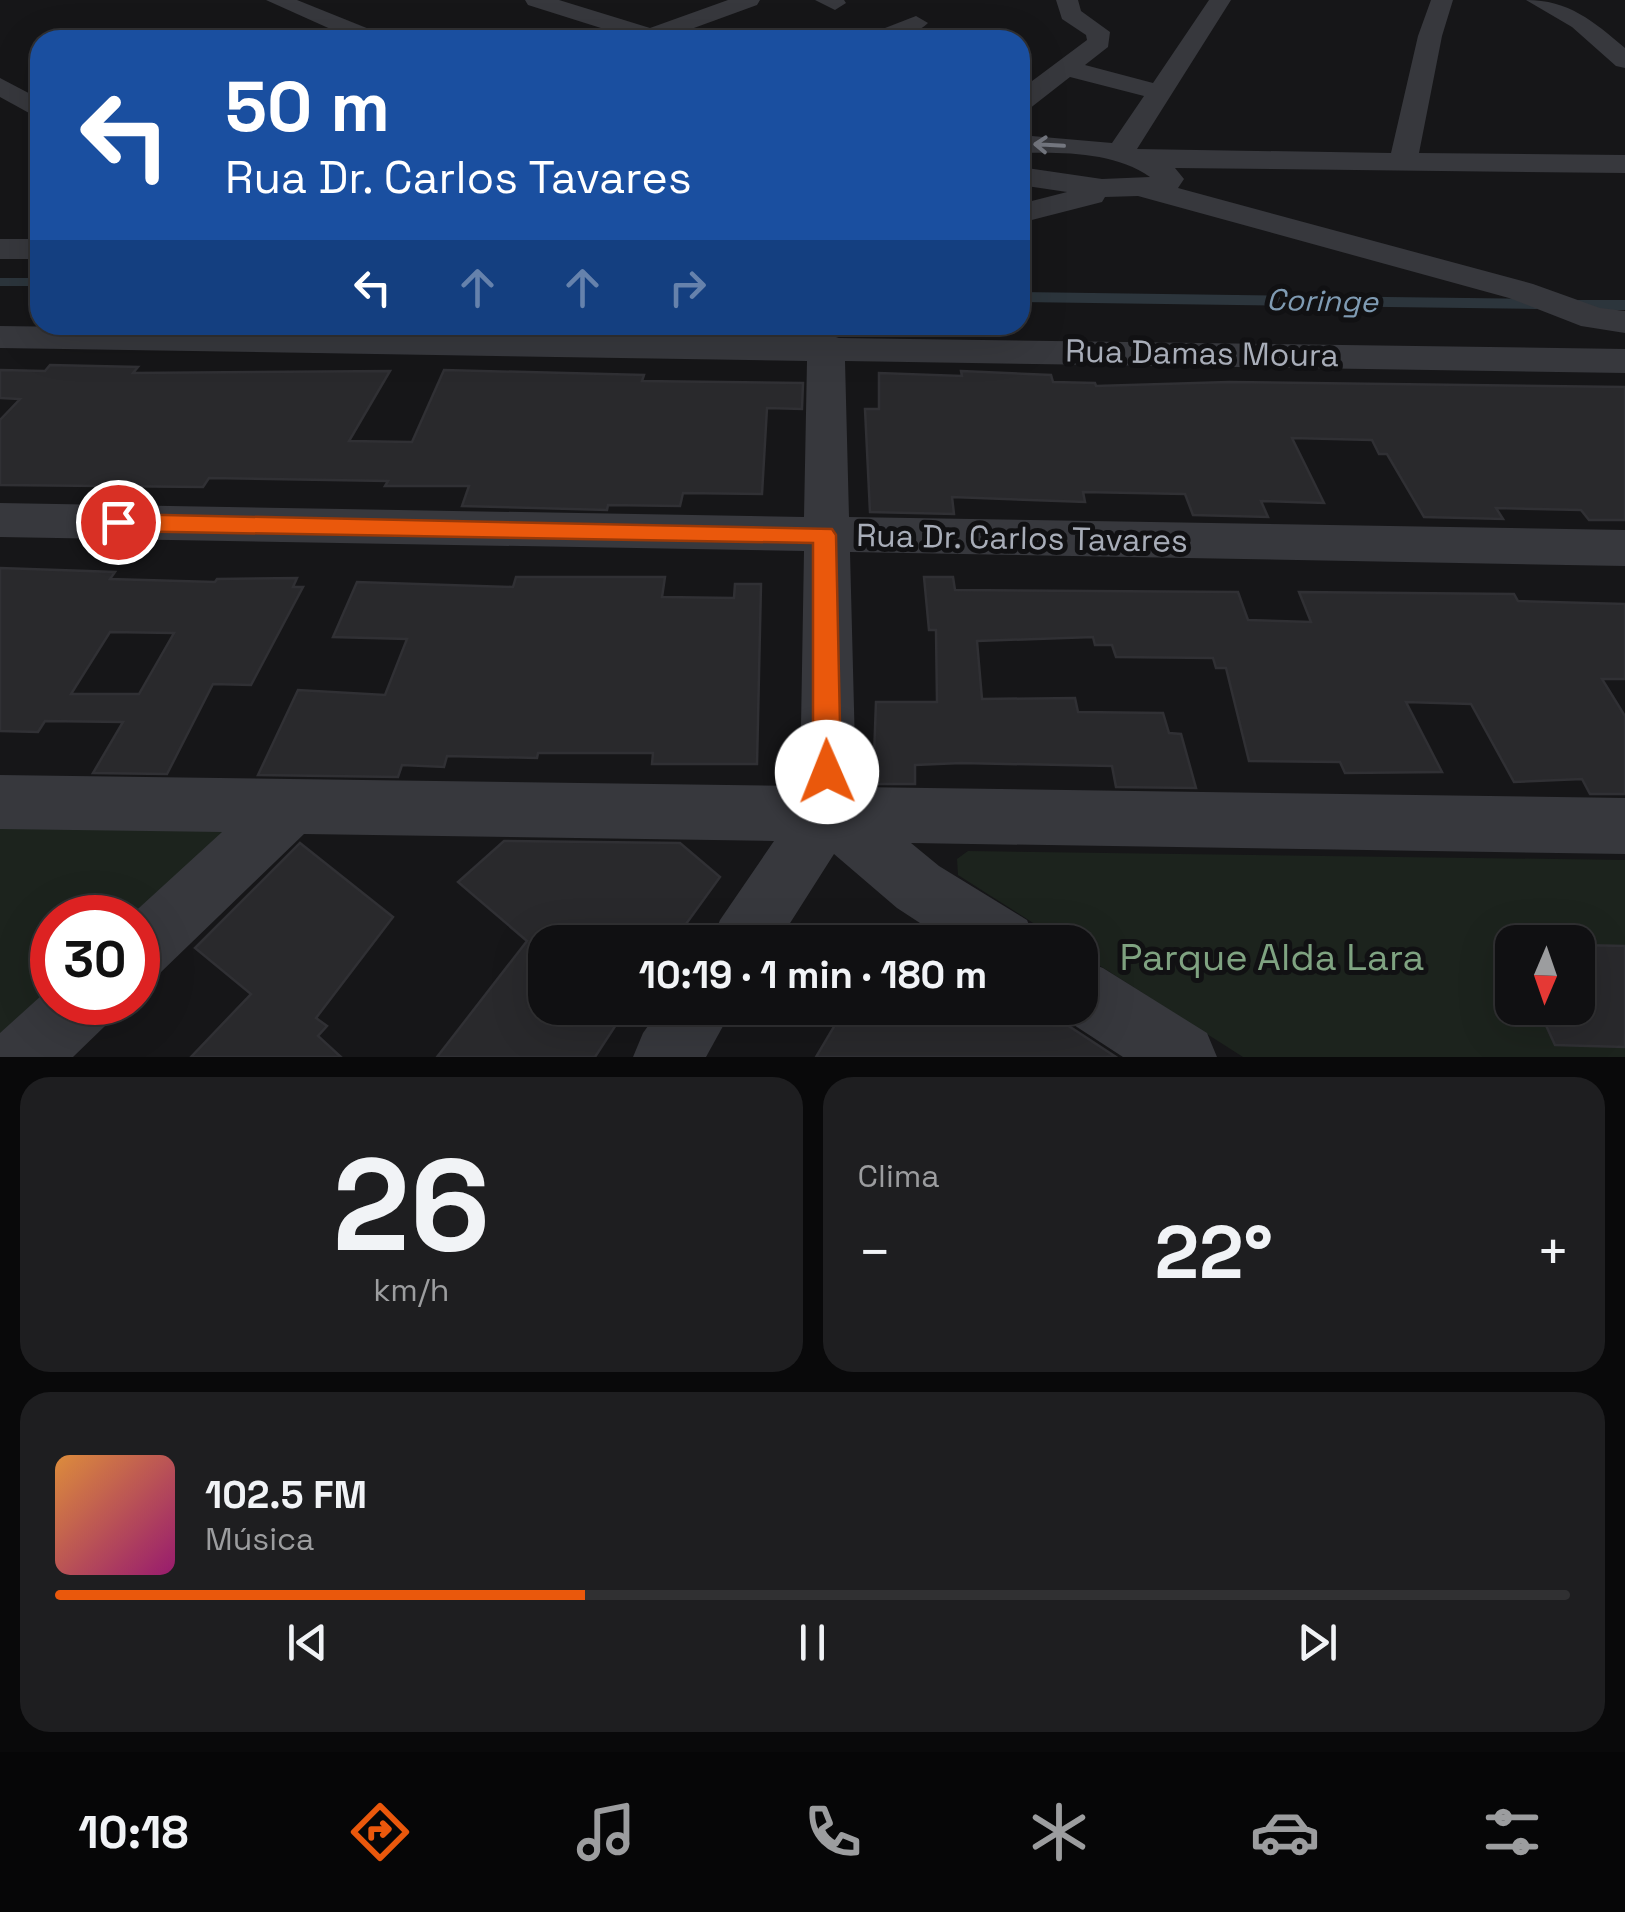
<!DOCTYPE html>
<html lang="pt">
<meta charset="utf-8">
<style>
:root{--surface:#101012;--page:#1e1e20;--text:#f1f3f6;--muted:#9c9d9f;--line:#303032;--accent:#ea580c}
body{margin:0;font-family:"Space Grotesk",sans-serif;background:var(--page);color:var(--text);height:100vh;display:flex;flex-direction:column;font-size:38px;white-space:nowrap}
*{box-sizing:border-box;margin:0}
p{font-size:32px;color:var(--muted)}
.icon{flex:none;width:55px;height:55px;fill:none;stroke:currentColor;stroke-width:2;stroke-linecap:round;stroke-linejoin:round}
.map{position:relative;height:1057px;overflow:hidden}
.sheet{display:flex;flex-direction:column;gap:20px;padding:20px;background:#09090a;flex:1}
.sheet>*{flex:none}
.hud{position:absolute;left:30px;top:30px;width:1000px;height:305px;border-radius:30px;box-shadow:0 10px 40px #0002,0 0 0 2px var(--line);background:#1a4fa0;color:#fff;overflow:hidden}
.needle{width:65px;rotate:182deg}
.fabs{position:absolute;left:1495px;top:925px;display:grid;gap:20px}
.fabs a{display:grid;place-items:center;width:100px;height:100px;border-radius:20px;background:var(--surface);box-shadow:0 10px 40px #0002,0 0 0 2px var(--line);font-size:50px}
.speed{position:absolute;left:30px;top:895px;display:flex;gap:20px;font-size:50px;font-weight:700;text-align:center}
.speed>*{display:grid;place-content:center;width:130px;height:130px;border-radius:50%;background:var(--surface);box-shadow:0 10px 40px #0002,0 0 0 2px var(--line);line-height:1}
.speed .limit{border:15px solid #d22;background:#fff;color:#111}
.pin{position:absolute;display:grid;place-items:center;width:85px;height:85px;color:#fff;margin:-42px;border:5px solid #fff;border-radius:50%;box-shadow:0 2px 10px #0007}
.me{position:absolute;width:110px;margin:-55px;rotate:359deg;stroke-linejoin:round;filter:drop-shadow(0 0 8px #0008)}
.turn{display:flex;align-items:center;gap:35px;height:210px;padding:0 30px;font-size:45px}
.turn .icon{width:130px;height:130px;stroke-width:2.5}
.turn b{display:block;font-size:70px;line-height:85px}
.lanes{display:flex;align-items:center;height:95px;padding:0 30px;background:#0003;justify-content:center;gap:50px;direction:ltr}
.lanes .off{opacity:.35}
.big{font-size:75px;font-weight:800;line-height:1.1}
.sheet .card{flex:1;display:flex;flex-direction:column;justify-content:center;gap:15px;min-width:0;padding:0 35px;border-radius:30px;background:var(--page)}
.sheet .dial{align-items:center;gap:0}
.dial b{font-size:130px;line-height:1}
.song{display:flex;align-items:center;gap:30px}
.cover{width:120px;height:120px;border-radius:15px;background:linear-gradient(135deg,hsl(30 70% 55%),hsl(320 70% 35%))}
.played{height:10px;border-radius:5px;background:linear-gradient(90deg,var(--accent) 35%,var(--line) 35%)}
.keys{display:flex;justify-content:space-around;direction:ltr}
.heat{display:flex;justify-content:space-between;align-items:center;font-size:55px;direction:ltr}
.sheet .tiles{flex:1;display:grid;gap:20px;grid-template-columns:1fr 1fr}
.card:last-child{grid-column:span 2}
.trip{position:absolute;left:528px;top:925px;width:570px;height:100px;border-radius:30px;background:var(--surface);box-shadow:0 10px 40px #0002,0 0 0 2px var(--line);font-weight:800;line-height:100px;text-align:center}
.menu{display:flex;height:160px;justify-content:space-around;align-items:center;background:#060607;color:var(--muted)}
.menu .icon{width:70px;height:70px}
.menu .active{color:var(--accent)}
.menu b{font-size:45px;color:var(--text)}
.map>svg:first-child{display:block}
.green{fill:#1c231d;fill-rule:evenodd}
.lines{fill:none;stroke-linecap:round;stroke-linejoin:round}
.stream-far1{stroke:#2c353c;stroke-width:8}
.stream{stroke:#2c353c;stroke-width:10}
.building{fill:#29292c;stroke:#303034;stroke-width:2.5;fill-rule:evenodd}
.minor{fill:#37383d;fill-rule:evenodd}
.oneway{stroke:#757881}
.route{fill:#ea580c;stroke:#983908;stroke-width:2.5}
.labels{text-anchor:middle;stroke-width:10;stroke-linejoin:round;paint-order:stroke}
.far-water-label{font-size:30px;font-style:italic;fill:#7f9bb3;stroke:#111113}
.street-label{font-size:32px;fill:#a8adb8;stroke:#111113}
.near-park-label{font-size:38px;fill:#7fa381;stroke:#111113}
</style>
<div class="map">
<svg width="1625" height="1057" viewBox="0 0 1625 1057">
<rect width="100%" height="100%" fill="#161618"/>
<g class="green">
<polygon points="0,821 238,827 220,857 138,928 138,918 52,918 52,1001 0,1047"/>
<path d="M968,851L1625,860V1057H1243L1080,953V942H1063L958,875L957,859ZM1512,942H1578V1008H1512Z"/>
</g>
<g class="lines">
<polyline class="stream-far1" points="0,282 40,282"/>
<g class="stream">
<polyline points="1020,297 1536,304"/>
<polyline points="1579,305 1625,305"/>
</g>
</g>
<g class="building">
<polygon points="50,365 138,367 133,373 390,371 349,441 412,442 444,370 644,375 642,381 803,383 802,409 767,408 762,494 683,493 680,506 608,505 607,510 462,506 469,486 385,486 388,481 209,478 203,487 0,485 0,420 20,399 0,398 0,370 45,371"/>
<polygon points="961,371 1051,375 1053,382 1095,383 1096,386 1229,382 1625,387 1625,520 1589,520 1581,510 1496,508 1503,519 1424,517 1387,454 1379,454 1372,440 1292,438 1324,503 1261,501 1268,517 1193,515 1185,494 1083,492 1085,502 952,497 954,514 870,512 865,409 879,409 879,373 962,376"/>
<path d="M0,568L115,572L110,579L215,582L217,579L297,578L293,587H303L251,685L213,684L167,774L93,773L123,722L45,721L38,732L0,731ZM110,632L174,633L139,694H71Z"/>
<polygon points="516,577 665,577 662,597 734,598 735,584 761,584 757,764 652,764 653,753 538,753 537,758 447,756 444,767 402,765 398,777 258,775 298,690 385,695 407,639 333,637 357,582 513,587"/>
<polygon points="924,577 953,577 955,590 1238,592 1248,620 1311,622 1299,592 1514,594 1518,601 1625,604 1625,679 1602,679 1625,716 1625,794 1590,794 1582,779 1514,782 1471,704 1406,702 1442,772 1345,773 1340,762 1249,761 1226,668 1216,668 1213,658 1116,657 1112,645 1095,645 1093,637 977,641 982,699 1075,698 1078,712 1163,713 1169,733 1181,734 1196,788 1116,787 1112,766 961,763 915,765 915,784 873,784 876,702 937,702 936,630 929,630"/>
<polygon points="504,841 680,843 720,877 673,942 545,942 545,1008 627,1008 595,1057 437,1057 527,941 458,882"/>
<polygon points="300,843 393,917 316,1018 327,1026 318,1036 341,1057 191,1057 251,994 195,948"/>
<polygon points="1578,945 1625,946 1625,1047 1555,1045 1538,1008 1578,1008"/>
<polygon points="845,1008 1050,1008 1055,1017 1116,1057 816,1057"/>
</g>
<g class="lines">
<g class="minor">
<polygon points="266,0 297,0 384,35 388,40 355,40"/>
<polygon points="525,0 559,0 650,28 728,0 760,0 757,5 672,36 675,40 639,40 528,5"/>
<polygon points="815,0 844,0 846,3 835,10"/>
<path d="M1056,0H1078L1081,11L1110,32L1108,47L1085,65L1153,83L1209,0H1231L1137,149L1391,153L1418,36L1431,0H1453L1442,36L1419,153L1625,155V173L1175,168L1184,179L1178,188L1533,284L1600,308L1625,311V333L1581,326L1509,298L1138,196L1105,197L1102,202L1020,223V204L1067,192L1020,185V167L1102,179L1150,177C1115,152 1063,152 1020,153V135L1112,143L1144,96L1070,77L1029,109L1020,111V90L1087,40L1086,35L1062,19Z"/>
<path d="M1526,0C1569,0 1593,21 1625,48V68L1616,66L1572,27Z"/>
<path d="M916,16L928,23C910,40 886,40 863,40L867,35Z"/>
<polygon points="0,78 40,99 40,119 0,97"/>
<rect x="0" y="239" width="40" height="20"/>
<polygon points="0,326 815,337 826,334 839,338 1625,349 1625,373 845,361 849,517 1625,530 1625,566 850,552 856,787 1625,798 1625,854 911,843 939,866 1027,920 1036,942 949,942 897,908 834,854 778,942 711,942 720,920 774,841 304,834 160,973 138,983 138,918 128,918 222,832 0,829 0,775 800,786 804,551 0,537 0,503 804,517 807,361 0,348"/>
<polygon points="1080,959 1103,968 1207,1033 1217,1057 1123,1057 1057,1014 1054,1008 1080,1008"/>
<polygon points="52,986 52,1002 115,1002 106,1025 73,1057 0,1057 0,1033"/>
<polygon points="661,1008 733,1008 706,1057 633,1057 643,1033"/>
</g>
</g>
<defs><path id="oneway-shaft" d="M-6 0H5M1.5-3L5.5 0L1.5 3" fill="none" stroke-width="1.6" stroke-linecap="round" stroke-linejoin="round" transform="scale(2.5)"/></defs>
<use class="oneway" href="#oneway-shaft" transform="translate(1049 145) rotate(-177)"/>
<polygon class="route" points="118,514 832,529 836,535 841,772 837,781 827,785 817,781 813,772 813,543 118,531 106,522"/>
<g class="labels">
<g class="far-water-label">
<text transform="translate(1322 301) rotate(1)" y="10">Coringe</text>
</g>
<g class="street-label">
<text transform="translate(1202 353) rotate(1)" y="11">Rua Damas Moura</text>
<text transform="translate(1022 538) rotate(1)" y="11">Rua Dr. Carlos Tavares</text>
</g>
<g class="near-park-label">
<text x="1272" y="970">Parque Alda Lara</text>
</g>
</g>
</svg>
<div class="fabs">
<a><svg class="needle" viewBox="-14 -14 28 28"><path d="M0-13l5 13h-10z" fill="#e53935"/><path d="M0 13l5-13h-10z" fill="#9c9d9f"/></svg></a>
</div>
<div class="speed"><div class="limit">30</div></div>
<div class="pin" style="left:118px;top:522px;background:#d93025"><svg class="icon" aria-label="arrive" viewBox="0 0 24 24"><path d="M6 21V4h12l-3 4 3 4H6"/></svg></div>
<svg class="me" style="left:827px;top:772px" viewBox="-20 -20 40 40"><circle r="19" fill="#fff"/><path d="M0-13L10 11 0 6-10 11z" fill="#ea580c"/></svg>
<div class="trip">10:19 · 1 min · 180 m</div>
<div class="hud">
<div class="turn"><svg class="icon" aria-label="left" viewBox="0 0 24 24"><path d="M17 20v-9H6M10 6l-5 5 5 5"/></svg><div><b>50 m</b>Rua Dr. Carlos Tavares</div></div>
<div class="lanes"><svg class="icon" aria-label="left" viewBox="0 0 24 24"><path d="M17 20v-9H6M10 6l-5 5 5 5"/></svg><svg class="icon off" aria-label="ahead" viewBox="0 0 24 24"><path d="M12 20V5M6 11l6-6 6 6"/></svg><svg class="icon off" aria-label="ahead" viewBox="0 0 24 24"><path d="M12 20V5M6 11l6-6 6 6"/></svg><svg class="icon off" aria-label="right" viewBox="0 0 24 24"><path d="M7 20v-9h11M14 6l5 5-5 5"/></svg></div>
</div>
</div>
<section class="sheet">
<div class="tiles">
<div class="card dial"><b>26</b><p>km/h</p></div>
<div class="card"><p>Clima</p>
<div class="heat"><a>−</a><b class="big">22°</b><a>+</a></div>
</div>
<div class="card">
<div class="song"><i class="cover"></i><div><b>102.5 FM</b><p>Música</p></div></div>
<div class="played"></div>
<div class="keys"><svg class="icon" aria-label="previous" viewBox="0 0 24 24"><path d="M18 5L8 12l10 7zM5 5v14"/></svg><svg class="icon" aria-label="pause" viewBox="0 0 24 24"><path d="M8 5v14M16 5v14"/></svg><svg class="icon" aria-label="next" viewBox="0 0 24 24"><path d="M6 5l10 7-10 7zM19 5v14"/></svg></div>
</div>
</div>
</section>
<nav class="menu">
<b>10:18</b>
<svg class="icon active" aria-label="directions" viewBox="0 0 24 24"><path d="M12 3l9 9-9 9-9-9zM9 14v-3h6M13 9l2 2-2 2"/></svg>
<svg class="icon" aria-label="music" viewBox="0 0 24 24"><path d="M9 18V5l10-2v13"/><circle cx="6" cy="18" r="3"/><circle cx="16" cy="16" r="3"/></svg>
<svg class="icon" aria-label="phone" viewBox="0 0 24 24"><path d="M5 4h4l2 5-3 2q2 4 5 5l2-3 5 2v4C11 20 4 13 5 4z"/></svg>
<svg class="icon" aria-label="climate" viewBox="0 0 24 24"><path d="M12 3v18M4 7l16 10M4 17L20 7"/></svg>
<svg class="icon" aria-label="car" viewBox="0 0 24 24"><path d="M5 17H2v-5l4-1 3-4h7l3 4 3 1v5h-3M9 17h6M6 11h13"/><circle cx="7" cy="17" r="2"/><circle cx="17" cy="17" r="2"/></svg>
<svg class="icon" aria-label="filters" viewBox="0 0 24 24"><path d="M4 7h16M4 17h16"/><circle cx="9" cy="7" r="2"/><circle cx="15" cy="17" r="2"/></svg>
</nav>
